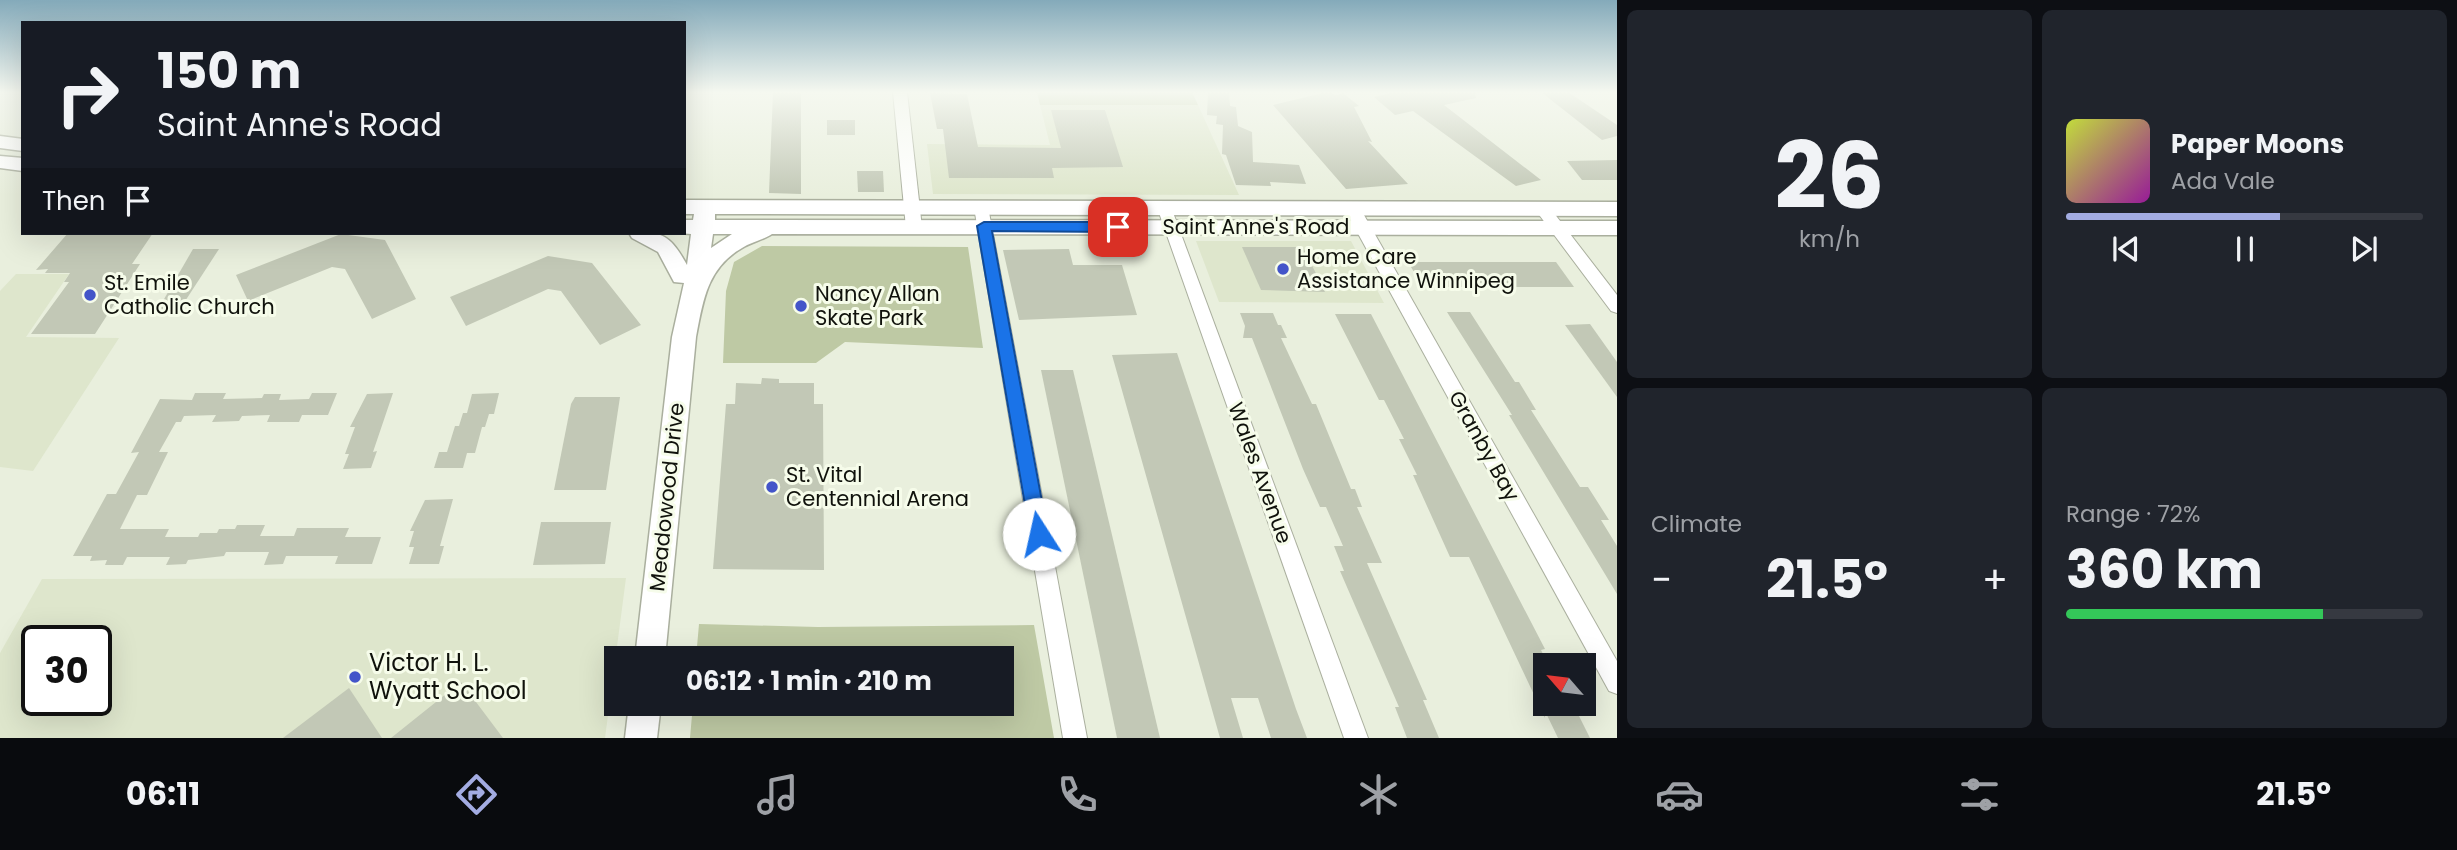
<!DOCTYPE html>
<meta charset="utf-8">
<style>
:root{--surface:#171b24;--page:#20242c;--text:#f1f3f6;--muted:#9ea1a6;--line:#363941;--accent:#a3ace2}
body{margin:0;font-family:Poppins,sans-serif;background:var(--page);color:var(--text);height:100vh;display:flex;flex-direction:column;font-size:26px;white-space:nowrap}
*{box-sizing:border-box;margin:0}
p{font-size:23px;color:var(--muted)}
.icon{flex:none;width:38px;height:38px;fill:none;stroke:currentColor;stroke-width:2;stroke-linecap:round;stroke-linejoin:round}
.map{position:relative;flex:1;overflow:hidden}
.details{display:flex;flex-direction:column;gap:10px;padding:10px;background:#0d0f14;width:840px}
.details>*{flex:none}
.guide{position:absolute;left:21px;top:21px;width:665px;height:214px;border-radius:0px;box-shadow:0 7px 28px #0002;background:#171b24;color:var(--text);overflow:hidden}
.needle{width:46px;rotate:298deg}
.tools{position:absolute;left:1533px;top:653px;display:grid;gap:14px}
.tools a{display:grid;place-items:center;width:63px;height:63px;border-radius:0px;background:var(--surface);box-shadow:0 7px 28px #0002;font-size:35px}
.speed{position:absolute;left:21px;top:625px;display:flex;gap:14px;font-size:35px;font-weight:700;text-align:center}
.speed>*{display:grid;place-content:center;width:91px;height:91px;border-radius:50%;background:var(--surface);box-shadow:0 7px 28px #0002;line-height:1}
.speed .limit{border:4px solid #111;border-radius:10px;background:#fff;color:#111}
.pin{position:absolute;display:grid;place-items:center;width:60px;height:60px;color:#fff;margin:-30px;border-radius:14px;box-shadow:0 4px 10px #0006}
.me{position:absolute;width:77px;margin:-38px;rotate:350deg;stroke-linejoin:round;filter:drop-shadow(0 0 5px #0008)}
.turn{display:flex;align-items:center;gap:24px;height:147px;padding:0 21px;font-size:32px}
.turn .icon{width:91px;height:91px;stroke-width:2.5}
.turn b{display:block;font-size:49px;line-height:60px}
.then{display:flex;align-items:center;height:66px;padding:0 21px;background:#0003;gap:14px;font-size:26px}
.big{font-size:52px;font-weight:700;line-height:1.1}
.details .widget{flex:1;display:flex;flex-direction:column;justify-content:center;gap:10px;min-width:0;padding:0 24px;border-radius:10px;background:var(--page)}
.details .dial{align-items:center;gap:0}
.dial b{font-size:91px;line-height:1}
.song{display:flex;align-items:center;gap:21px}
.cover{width:84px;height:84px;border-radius:10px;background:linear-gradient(135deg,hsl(70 70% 55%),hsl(300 70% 35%))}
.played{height:7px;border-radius:4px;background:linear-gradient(90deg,var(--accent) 60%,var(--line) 60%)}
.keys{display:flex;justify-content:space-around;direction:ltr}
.heat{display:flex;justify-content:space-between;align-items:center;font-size:38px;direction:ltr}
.charge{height:10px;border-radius:5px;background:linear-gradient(90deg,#34c759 72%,var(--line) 0)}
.details .tiles{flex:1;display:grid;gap:10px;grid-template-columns:repeat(2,1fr)}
.trip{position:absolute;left:604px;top:646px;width:410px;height:70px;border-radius:0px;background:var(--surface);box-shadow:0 7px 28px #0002;font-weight:700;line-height:70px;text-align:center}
.tab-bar{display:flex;height:112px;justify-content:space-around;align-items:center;background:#090b0e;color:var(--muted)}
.tab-bar .icon{width:49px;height:49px}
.tab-bar .selected{color:var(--accent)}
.tab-bar b{font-size:32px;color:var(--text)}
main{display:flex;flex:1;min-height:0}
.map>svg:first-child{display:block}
.built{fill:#dee6cc;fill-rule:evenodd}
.green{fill:#bec9a4}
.building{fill:#c2c8b6}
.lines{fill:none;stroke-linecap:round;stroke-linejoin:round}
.street-casing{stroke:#aaaf9e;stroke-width:2}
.secondary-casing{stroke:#aaaf9e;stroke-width:3}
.street{fill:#fff;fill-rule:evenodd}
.secondary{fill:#fff;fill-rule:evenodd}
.route{fill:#1a73e8;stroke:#114b97;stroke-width:2}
.poi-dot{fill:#4355c9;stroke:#f6fcea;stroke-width:2.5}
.labels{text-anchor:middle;stroke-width:6;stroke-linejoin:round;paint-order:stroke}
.street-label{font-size:21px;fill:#10120c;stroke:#f6fcea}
.poi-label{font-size:21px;fill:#10120c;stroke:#f6fcea;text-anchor:start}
.near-poi-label{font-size:24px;fill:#10120c;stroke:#f6fcea;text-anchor:start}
</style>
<main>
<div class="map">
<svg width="1617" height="738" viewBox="0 0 1617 738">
<rect width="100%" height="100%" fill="#e9efdd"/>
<g class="built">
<polygon points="1040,105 1198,105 1239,195 933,194 927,144 1050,145"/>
<polygon points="1196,241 1351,241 1384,303 1219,302"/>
<polygon points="16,274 69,274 26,337 119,338 33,471 0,467 0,291"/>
<path d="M626,578L605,738H0V653L42,579ZM37,640H96V700H37Z"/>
</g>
<g class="green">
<polygon points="1037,92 1192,92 1198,105 1040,105"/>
<polygon points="762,246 968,247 983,348 845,342 816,363 723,363 726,291 734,262"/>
<polygon points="699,624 818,627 1034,625 1054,738 690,738 693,704 1001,704 1001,658 696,658"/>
</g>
<g class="building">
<polygon points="773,92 801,92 801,194 769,193"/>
<polygon points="1208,92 1229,92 1230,106 1236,107 1238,126 1252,132 1253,162 1299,165 1306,184 1270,182 1271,186 1236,185 1226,155 1222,154 1223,125 1216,124 1217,116 1207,115"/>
<polygon points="1327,92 1336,95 1343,93 1359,106 1354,107 1372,142 1368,141 1408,184 1346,189 1273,105"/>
<polygon points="1395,92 1475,92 1476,98 1444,105 1541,180 1516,186 1413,111 1395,115 1374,97"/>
<polygon points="1541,92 1568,92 1617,125 1617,136 1602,140"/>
<polygon points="930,93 967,94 978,147 1061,148 1051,110 1105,110 1123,167 1052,168 1054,178 949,178 943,129 937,129"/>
<rect x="827" y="120" width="28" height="15"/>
<polygon points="1617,160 1617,180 1582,180 1567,161"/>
<polygon points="857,171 883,171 884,192 858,192"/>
<polygon points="68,233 153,233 132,264 140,264 95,334 31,334 69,282 64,282 70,273 45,273 48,269 36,270"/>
<polygon points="341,234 385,240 416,299 372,319 345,269 332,267 248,301 236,275"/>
<polygon points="1242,247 1303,247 1325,292 1261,290"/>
<polygon points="193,249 219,249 178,312 156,313"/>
<polygon points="1069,249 1073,265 1122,265 1137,315 1019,320 1003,250"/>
<polygon points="548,256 592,263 641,325 600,345 561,291 548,289 466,326 450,297"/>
<polygon points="1408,262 1556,262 1574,287 1423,287"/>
<polygon points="1447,312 1470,312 1515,382 1519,382 1536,410 1531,410 1580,487 1588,487 1609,520 1601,520 1617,546 1617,594 1509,415 1512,415"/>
<polygon points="1240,313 1273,313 1278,325 1281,325 1287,338 1281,338 1312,404 1316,404 1351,489 1355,489 1362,507 1357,507 1382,563 1367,563 1427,700 1423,700 1439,738 1407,738 1395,707 1399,707 1340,571 1344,571 1334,546 1343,546 1326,507 1320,507 1303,469 1252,338 1243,338 1245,326"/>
<polygon points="1335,314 1371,314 1545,649 1541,650 1545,658 1545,708 1575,708 1590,738 1558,738 1545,711 1545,718 1469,557 1450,557 1413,475 1417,475 1399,439 1404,439 1384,400 1379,400"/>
<polygon points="1590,324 1617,362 1617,397 1565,325"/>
<polygon points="1177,353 1296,709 1307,738 1271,738 1258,698 1231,698 1243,738 1220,738 1112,355"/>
<polygon points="1041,370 1073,370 1160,738 1117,738"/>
<polygon points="762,378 779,379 779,383 814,383 814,404 823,404 824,570 713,569 726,404 735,404 736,383 761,384"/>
<polygon points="195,393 226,393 223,399 262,398 264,394 281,394 279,400 309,399 312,393 337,393 328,415 302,415 299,422 267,422 270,415 242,416 239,421 212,422 216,415 184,416 181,422 176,422 159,452 168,452 147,495 137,495 120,529 169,529 165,537 198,537 200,533 217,533 219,529 235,529 237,525 265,525 260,536 294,536 297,528 349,528 345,537 381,537 372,564 335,564 338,556 286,556 283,564 264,565 269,552 226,552 224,556 188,560 186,564 166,565 170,557 127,557 123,565 105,565 107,560 90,561 92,556 73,556 107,494 116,494 139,452 131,453 160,399 192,400"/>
<polygon points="393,393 373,452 377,451 371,468 343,469 349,454 345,454 355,427 350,427 367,394"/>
<polygon points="499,393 494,414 489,414 485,427 482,427 475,453 467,453 463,468 434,468 439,452 447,452 455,426 459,426 463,413 467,413 472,394"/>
<polygon points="575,397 620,397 606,490 554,490 571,404"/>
<polygon points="453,499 440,546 444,546 439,564 409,564 414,547 409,547 414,531 410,531 425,500"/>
<polygon points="541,522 611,522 605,564 533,565"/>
<polygon points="461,682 503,738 391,738"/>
<polygon points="349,688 382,738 283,738"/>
</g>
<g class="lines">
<defs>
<g id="street">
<polygon points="893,92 907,92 922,228 914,233 906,228"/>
<polygon points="981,202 988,207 1087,738 1063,738 974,207"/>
<polygon points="1164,202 1171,207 1368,738 1344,738 1157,207"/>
<polygon points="1352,203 1360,208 1617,661 1617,694 1609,691 1344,208"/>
<polygon points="1542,203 1547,204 1617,295 1617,313 1611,311 1537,212 1534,208"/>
</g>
<g id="secondary">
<polygon points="0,136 23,139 23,151 0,148"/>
<polygon points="0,156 23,158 23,171 0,168"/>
<path d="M684,200L1617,202V216L715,214V220L1617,221V235L772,234C763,240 751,242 742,248C707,268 703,301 696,337L665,658H635L672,337L684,283L674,282L658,252L632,238L629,233C663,231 670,235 687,265L691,234L678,233H684V220H693L694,214H684ZM713,234H732L711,248Z"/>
<polygon points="629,704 661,704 657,738 625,738"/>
</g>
</defs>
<use href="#street" class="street-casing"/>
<use href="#secondary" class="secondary-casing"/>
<use href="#street" class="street"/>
<use href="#secondary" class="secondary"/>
</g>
<linearGradient id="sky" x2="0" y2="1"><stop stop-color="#84aaba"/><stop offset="0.47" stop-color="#f5f8f0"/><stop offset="1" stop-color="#f5f8f0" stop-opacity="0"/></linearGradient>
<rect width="1617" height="196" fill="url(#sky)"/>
<polygon class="route" points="984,222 1118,222 1125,227 1118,232 992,231 1048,534 1046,540 1039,543 1033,540 1030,534 977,226"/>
<g class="poi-dot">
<circle cx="1283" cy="269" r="7"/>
<circle cx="90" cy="295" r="7"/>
<circle cx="801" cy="306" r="7"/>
<circle cx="772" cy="487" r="7"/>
<circle cx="355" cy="677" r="7"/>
</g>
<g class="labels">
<g class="street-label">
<text x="1256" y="234">Saint Anne's Road</text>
<text transform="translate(1484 446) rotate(61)" y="7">Granby Bay</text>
<text transform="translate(1260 473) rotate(70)" y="7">Wales Avenue</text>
<text transform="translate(667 497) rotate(-84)" y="7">Meadowood Drive</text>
</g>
<g class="poi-label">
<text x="1297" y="264">Home Care<tspan x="1297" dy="24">Assistance Winnipeg</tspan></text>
<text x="104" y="290">St. Emile<tspan x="104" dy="24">Catholic Church</tspan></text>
<text x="815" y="301">Nancy Allan<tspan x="815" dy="24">Skate Park</tspan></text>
<text x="786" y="482">St. Vital<tspan x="786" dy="24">Centennial Arena</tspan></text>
</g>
<g class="near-poi-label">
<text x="369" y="671">Victor H. L.<tspan x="369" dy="28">Wyatt School</tspan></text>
</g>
</g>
</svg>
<div class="tools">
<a><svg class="needle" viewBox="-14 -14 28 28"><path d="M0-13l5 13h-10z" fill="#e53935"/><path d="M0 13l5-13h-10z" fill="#9ea1a6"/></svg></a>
</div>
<div class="speed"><div class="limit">30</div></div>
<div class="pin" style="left:1118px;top:227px;background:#d93025"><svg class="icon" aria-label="arrive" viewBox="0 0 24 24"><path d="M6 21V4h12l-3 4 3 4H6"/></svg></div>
<svg class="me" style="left:1039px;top:534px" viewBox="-20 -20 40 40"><circle r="19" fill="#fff"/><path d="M0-13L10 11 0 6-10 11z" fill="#1a73e8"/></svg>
<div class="trip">06:12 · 1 min · 210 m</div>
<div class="guide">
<div class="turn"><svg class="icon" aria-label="right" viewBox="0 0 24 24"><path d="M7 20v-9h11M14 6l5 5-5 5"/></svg><div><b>150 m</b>Saint Anne's Road</div></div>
<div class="then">Then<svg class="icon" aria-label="arrive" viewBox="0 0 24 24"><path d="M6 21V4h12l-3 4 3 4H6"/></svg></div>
</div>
</div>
<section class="details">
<div class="tiles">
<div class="widget dial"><b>26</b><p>km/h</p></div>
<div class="widget">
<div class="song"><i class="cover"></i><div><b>Paper Moons</b><p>Ada Vale</p></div></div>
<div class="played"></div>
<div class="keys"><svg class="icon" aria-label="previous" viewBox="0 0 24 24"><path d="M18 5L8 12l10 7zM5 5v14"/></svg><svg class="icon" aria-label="pause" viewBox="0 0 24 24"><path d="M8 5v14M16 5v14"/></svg><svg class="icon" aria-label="next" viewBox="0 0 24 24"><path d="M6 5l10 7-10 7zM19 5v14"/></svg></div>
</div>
<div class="widget"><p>Climate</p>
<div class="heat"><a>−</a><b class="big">21.5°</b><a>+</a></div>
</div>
<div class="widget"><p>Range · 72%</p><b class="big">360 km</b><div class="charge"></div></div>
</div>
</section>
</main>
<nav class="tab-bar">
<b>06:11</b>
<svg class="icon selected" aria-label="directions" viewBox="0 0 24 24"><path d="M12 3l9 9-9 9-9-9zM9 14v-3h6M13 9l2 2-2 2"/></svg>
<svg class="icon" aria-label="music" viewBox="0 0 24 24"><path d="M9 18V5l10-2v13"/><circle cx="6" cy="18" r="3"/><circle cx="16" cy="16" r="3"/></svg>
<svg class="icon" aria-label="phone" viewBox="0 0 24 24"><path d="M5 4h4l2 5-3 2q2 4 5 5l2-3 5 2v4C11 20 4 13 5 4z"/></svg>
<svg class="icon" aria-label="climate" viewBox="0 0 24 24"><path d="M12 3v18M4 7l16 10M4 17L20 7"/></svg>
<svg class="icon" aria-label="car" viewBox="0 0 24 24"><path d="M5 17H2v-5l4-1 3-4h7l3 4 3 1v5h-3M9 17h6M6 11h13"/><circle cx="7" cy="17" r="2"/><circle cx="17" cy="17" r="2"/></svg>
<svg class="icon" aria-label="filters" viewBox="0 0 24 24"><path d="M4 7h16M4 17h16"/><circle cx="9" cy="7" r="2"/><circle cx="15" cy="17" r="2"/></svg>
<b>21.5°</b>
</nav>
